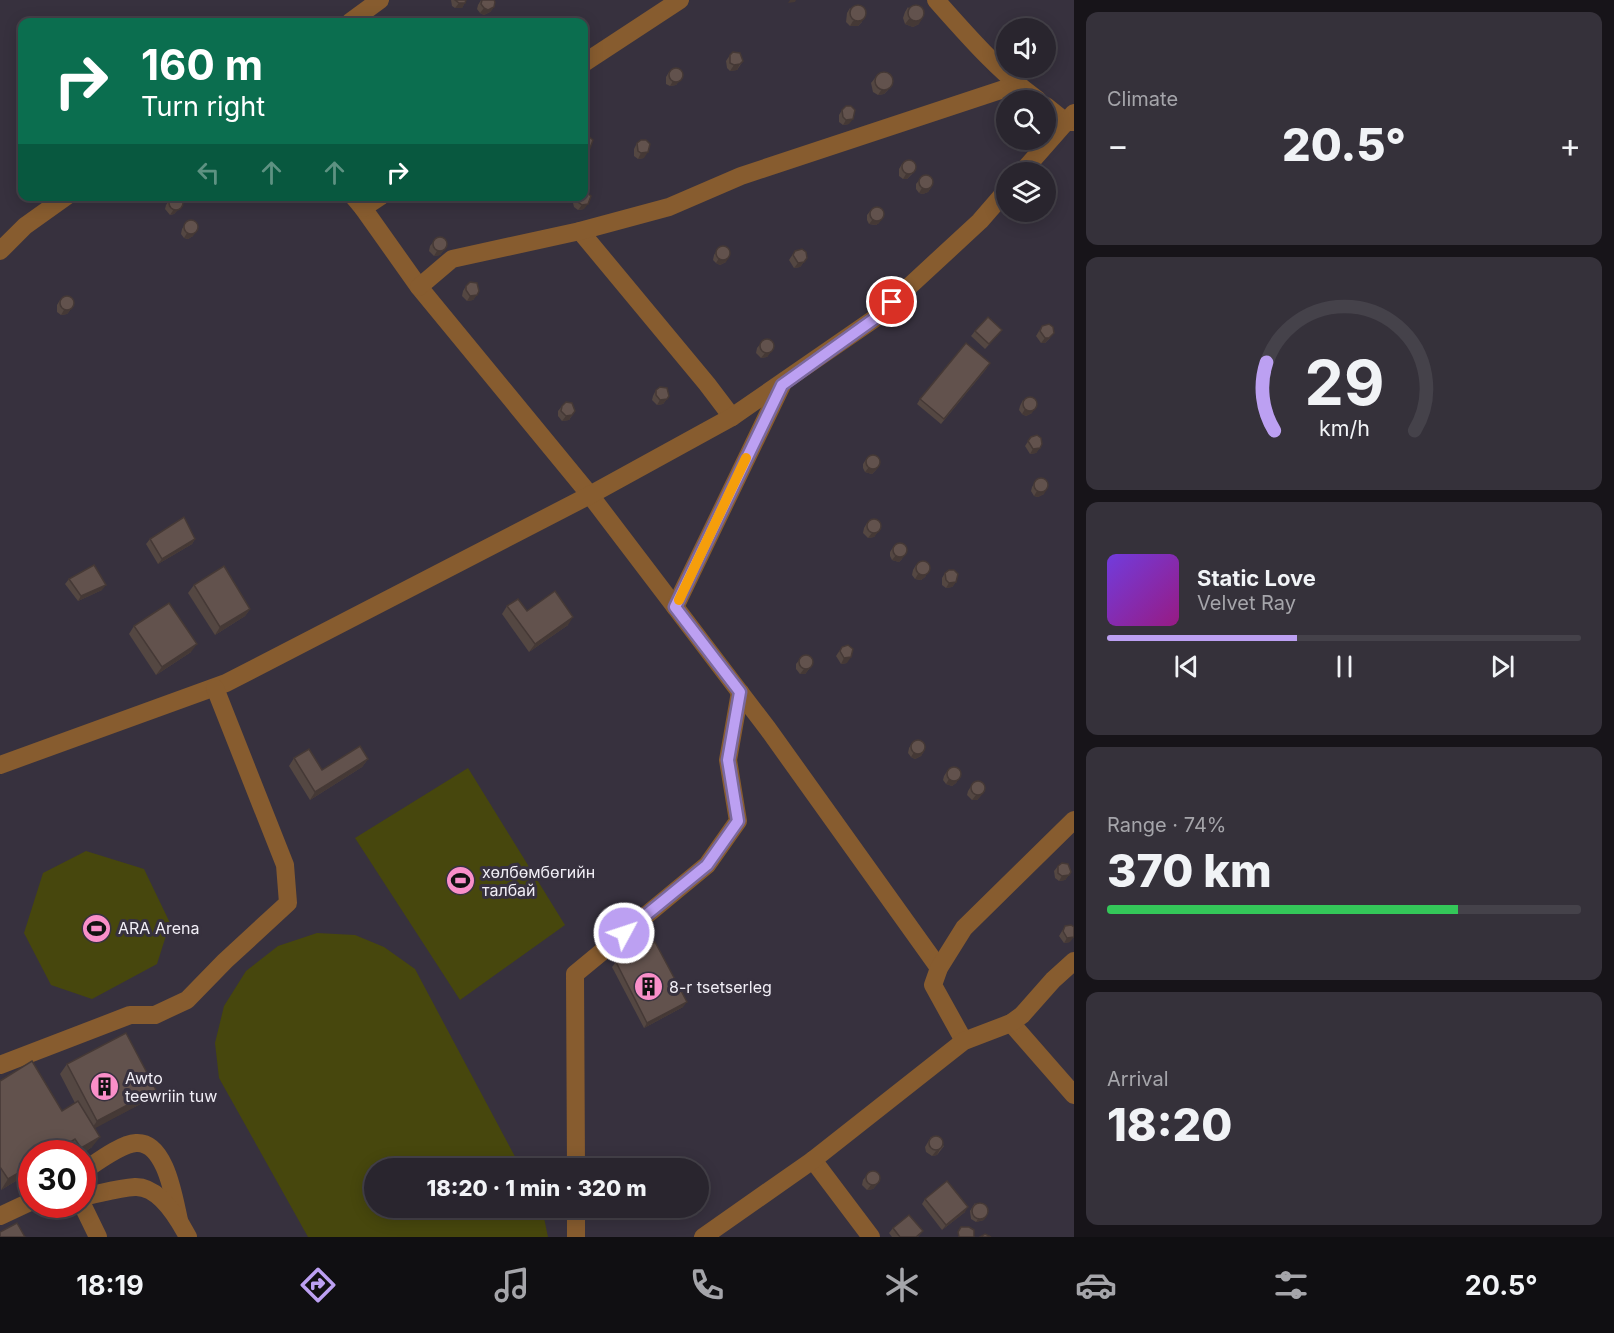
<!DOCTYPE html>
<meta charset="utf-8">
<style>
:root{--surface:#29252e;--page:#35313a;--text:#f1f3f6;--muted:#a5a5aa;--line:#45424a;--accent:#bca0f2}
body{margin:0;font-family:Inter,sans-serif;background:var(--page);color:var(--text);height:100vh;display:flex;flex-direction:column;font-size:22px;white-space:nowrap}
*{box-sizing:border-box;margin:0}
p{font-size:20px;color:var(--muted)}
.icon{flex:none;width:33px;height:33px;fill:none;stroke:currentColor;stroke-width:2;stroke-linecap:round;stroke-linejoin:round}
.map{position:relative;flex:1;overflow:hidden}
.panel{display:flex;flex-direction:column;gap:12px;padding:12px;background:#171419;width:540px}
.panel>*{flex:none}
.hud{position:absolute;left:18px;top:18px;width:570px;height:183px;border-radius:12px;box-shadow:0 3px 15px #0003,0 0 0 2px var(--line);background:#0b6e4f;color:#fff;overflow:hidden}
.tools{position:absolute;left:996px;top:18px;display:grid;gap:12px}
.tools a{display:grid;place-items:center;width:60px;height:60px;border-radius:50%;background:var(--surface);box-shadow:0 3px 15px #0003,0 0 0 2px var(--line);font-size:30px}
.speed{position:absolute;left:18px;top:1140px;display:flex;gap:12px;font-size:30px;font-weight:700;text-align:center}
.speed>*{display:grid;place-content:center;width:78px;height:78px;border-radius:50%;background:var(--surface);box-shadow:0 3px 15px #0003,0 0 0 2px var(--line);line-height:1}
.speed .limit{border:9px solid #d22;background:#fff;color:#111}
.pin{position:absolute;display:grid;place-items:center;width:51px;height:51px;color:#fff;margin:-26px;border:3px solid #fff;border-radius:50%;box-shadow:0 2px 6px #0007}
.me{position:absolute;width:66px;margin:-33px;rotate:50deg;stroke-linejoin:round;filter:drop-shadow(0 0 4px #0008)}
.turn{display:flex;align-items:center;gap:21px;height:126px;padding:0 24px;font-size:27px}
.turn .icon{width:78px;height:78px;stroke-width:2.5}
.turn b{display:block;font-size:42px;line-height:51px}
.lanes{display:flex;align-items:center;height:57px;padding:0 24px;background:#0003;justify-content:center;gap:30px;direction:ltr}
.lanes .off{opacity:.35}
.big{font-size:45px;font-weight:800;line-height:1.1}
.panel .widget{flex:1;display:flex;flex-direction:column;justify-content:center;gap:9px;min-width:0;padding:0 21px;border-radius:12px;background:var(--page)}
.panel .dial{align-items:center;gap:0}
.dial svg{height:156px;overflow:visible;fill:none;stroke:var(--line);stroke-width:7;stroke-linecap:round;text-anchor:middle}
.dial text{fill:var(--text);stroke:none}
.song{display:flex;align-items:center;gap:18px}
.cover{width:72px;height:72px;border-radius:9px;background:linear-gradient(135deg,hsl(260 70% 55%),hsl(310 70% 35%))}
.played{height:6px;border-radius:3px;background:linear-gradient(90deg,var(--accent) 40%,var(--line) 40%)}
.keys{display:flex;justify-content:space-around;direction:ltr}
.heat{display:flex;justify-content:space-between;align-items:center;font-size:33px;direction:ltr}
.charge{height:9px;border-radius:4px;background:linear-gradient(90deg,#34c759 74%,var(--line) 0)}
.trip{position:absolute;left:364px;top:1158px;width:345px;height:60px;border-radius:30px;background:var(--surface);box-shadow:0 3px 15px #0003,0 0 0 2px var(--line);font-weight:800;line-height:60px;text-align:center}
.tab-bar{display:flex;height:96px;justify-content:space-around;align-items:center;background:#100f12;color:var(--muted)}
.tab-bar .icon{width:42px;height:42px}
.tab-bar .current{color:var(--accent)}
.tab-bar b{font-size:27px;color:var(--text)}
main{display:flex;flex:1;min-height:0}
.map>svg:first-child{display:block}
.green{fill:#47470d}
.lines{fill:none;stroke-linecap:round;stroke-linejoin:round}
.minor{stroke:#875c2f;stroke-width:18}
.wall{fill:#544742}
.shaded-wall{fill:#453936}
.building{fill:#62524d;stroke:#453936;stroke-width:1.5}
.route-casing{stroke:#7a689d;stroke-width:15}
.route{stroke:#bca0f2;stroke-width:10}
.slow{stroke:#f59e0b;stroke-width:10}
.labels{text-anchor:middle;stroke-width:6;stroke-linejoin:round;paint-order:stroke}
.poi-label{font-size:16px;fill:#f1eef6;stroke:#37313e;text-anchor:start}
</style>
<main>
<div class="map">
<svg width="1074" height="1237" viewBox="0 0 1074 1237">
<rect width="100%" height="100%" fill="#37313e"/>
<g class="green">
<polygon points="468,768 565,925 460,1000 355,838"/>
<polygon points="86,851 144,869 170,923 157,964 92,999 51,985 24,933 43,873"/>
<polygon points="317,933 355,935 384,947 415,969 521,1168 375,1168 375,1208 542,1208 548,1237 308,1237 219,1078 215,1043 224,1006 246,971 278,946"/>
</g>
<g class="lines">
<g class="minor">
<path d="M936,0C968,36 999,72 1038,100"/>
<polyline points="350,22 380,0"/>
<polyline points="584,63 680,0"/>
<polyline points="1046,106 1066,122 1074,122"/>
<polyline points="1022,172 1074,113"/>
<polyline points="353,196 363,208 419,287 590,495 768,729 939,968"/>
<polyline points="363,208 381,196"/>
<polyline points="580,231 707,384 732,417"/>
<polyline points="0,251 25,226 67,196"/>
<polyline points="419,287 452,259 580,231 669,207 741,176 1016,85"/>
<polyline points="675,607 782,385"/>
<polyline points="0,765 226,683 590,495 732,417 874,319 980,221 1006,191"/>
<polyline points="1011,1023 1074,1095"/>
<polyline points="964,1041 933,985 939,968 964,928 1074,820"/>
<polyline points="0,1065 130,1015 155,1015 187,1000 225,961 288,903 285,865 215,688"/>
<polyline points="813,1160 871,1237"/>
<polyline points="576,1168 575,974 707,865 738,821 728,760 740,692"/>
<path d="M82,1172C96,1163 120,1144 136,1143C166,1141 174,1199 179,1220"/>
<path d="M82,1197C99,1194 117,1188 135,1187C159,1186 178,1218 188,1237"/>
<polyline points="82,1204 98,1237"/>
<polyline points="576,1208 576,1237"/>
<polyline points="0,1216 32,1201"/>
<polyline points="703,1237 813,1160 964,1041 1011,1023 1022,1015 1053,980 1074,961"/>
</g>
</g>
<g class="wall">
<polygon points="451,0 466,0 462,8 455,8 452,6"/>
<polygon points="481,0 494,7 490,12 484,15 480,13 477,9 478,5"/>
<polygon points="908,7 919,24 913,27 905,24 903,18 905,12"/>
<polygon points="850,8 862,22 858,26 850,26 846,22 847,13"/>
<polygon points="730,55 743,61 737,70 730,71 727,68 726,61"/>
<polygon points="669,72 682,77 676,85 670,86 666,84 666,77"/>
<polygon points="875,78 888,90 884,94 878,95 873,92 871,83"/>
<polygon points="842,110 849,124 843,125 839,122 839,115"/>
<polygon points="637,143 644,158 638,159 634,156 634,149"/>
<polygon points="902,164 912,174 907,179 903,179 899,176 899,169"/>
<polygon points="920,179 932,186 928,192 923,194 919,193 916,189 916,184"/>
<polygon points="577,196 584,196 584,209 578,210 574,207 573,203"/>
<polygon points="170,199 182,205 174,214 170,215 165,209 166,205"/>
<polygon points="871,210 879,223 876,225 869,224 867,220 867,215"/>
<polygon points="185,224 193,236 188,239 184,238 181,234 182,229"/>
<polygon points="434,241 446,247 440,255 434,256 429,251 430,246"/>
<polygon points="717,250 726,262 720,265 716,263 713,260 714,255"/>
<polygon points="795,251 807,258 800,267 794,268 789,260"/>
<polygon points="466,286 479,291 473,300 467,301 462,296 463,291"/>
<polygon points="60,300 74,305 67,314 61,315 57,312 57,305"/>
<polygon points="1042,326 1050,338 1045,343 1041,343 1036,336"/>
<polygon points="975,331 998,335 985,349 971,336"/>
<polygon points="761,343 773,348 767,357 761,358 756,353 757,348"/>
<polygon points="987,368 941,424 917,404 920,399"/>
<polygon points="656,390 669,396 663,404 657,405 652,400 653,396"/>
<polygon points="1023,400 1032,413 1026,416 1022,414 1019,410 1020,406"/>
<polygon points="562,406 575,411 569,420 562,421 558,416 558,411"/>
<polygon points="1031,437 1042,444 1036,453 1030,454 1025,446"/>
<polygon points="867,458 879,466 875,471 872,474 865,472 863,468 863,464"/>
<polygon points="1035,482 1044,494 1038,497 1034,496 1031,491 1032,487"/>
<polygon points="867,523 880,528 874,537 868,538 863,533 864,528"/>
<polygon points="150,539 195,539 192,544 158,564 146,544"/>
<polygon points="894,546 902,559 899,562 892,560 890,556 890,552"/>
<polygon points="916,565 928,572 925,577 921,580 915,579 912,575 913,570"/>
<polygon points="945,573 956,582 952,587 946,588 942,585 942,578"/>
<polygon points="69,579 102,590 78,601 65,584"/>
<polygon points="194,585 250,609 245,616 215,635 188,593"/>
<polygon points="507,606 527,611 568,625 529,652 502,614"/>
<polygon points="134,626 191,652 156,675 129,634"/>
<polygon points="842,647 847,663 841,664 836,656"/>
<polygon points="800,659 809,669 805,674 800,674 796,669 796,664"/>
<polygon points="912,743 924,751 921,756 915,759 911,757 908,753 909,748"/>
<polygon points="294,758 322,770 368,759 362,767 310,800 289,766"/>
<polygon points="948,770 959,778 956,783 952,786 946,784 943,780 944,776"/>
<polygon points="972,785 985,791 977,800 972,800 967,795 968,791"/>
<polygon points="1058,866 1071,872 1065,880 1059,881 1055,878 1054,871"/>
<polygon points="1065,926 1070,942 1064,943 1059,936"/>
<polygon points="616,962 683,1007 644,1028 612,967"/>
<polygon points="67,1064 156,1090 148,1100 94,1128 92,1147 82,1154 71,1154 68,1149 32,1154 32,1171 1,1190 0,1081 62,1111 75,1103 60,1074"/>
<polygon points="931,1137 944,1146 937,1155 932,1156 926,1152 925,1147"/>
<polygon points="867,1175 880,1181 873,1189 867,1190 862,1185 863,1180"/>
<polygon points="925,1199 965,1212 942,1230 922,1204"/>
<polygon points="975,1203 984,1220 976,1222 971,1219 970,1211"/>
<polygon points="893,1228 923,1231 918,1237 892,1237 889,1233"/>
</g>
<g class="shaded-wall">
<polygon points="790,0 796,0 795,2 788,3"/>
<polygon points="459,3 465,3 462,8 455,8"/>
<polygon points="494,7 490,12 484,15 480,13 484,8"/>
<polygon points="866,17 858,26 850,26 853,21"/>
<polygon points="909,19 922,19 919,24 913,27 905,24"/>
<polygon points="740,64 737,70 730,71 734,65"/>
<polygon points="680,80 676,85 670,86 673,81"/>
<polygon points="892,85 884,94 878,95 882,89"/>
<polygon points="853,119 849,124 843,125 846,120"/>
<polygon points="590,148 587,153 584,154 584,149"/>
<polygon points="648,152 644,158 638,159 641,153"/>
<polygon points="915,169 907,179 903,179 906,174"/>
<polygon points="932,186 928,192 923,194 919,193 922,188"/>
<polygon points="588,204 584,209 578,210 582,205"/>
<polygon points="182,205 174,214 170,215 174,209"/>
<polygon points="883,218 879,223 876,225 869,224 873,219"/>
<polygon points="197,231 193,236 188,239 184,238 187,233"/>
<polygon points="444,250 440,255 434,256 437,251"/>
<polygon points="729,257 726,262 720,265 716,263 719,258"/>
<polygon points="804,262 800,267 794,268 798,263"/>
<polygon points="477,295 473,300 467,301 470,296"/>
<polygon points="71,309 67,314 61,315 64,310"/>
<polygon points="1054,333 1045,343 1041,343 1045,338"/>
<polygon points="771,352 767,357 761,358 765,353"/>
<polygon points="667,399 663,404 657,405 660,400"/>
<polygon points="1035,408 1032,413 1026,416 1022,414 1025,409"/>
<polygon points="572,415 569,420 562,421 566,416"/>
<polygon points="1040,448 1036,453 1030,454 1033,449"/>
<polygon points="879,466 875,471 872,474 865,472 869,467"/>
<polygon points="1047,489 1044,494 1038,497 1034,496 1037,491"/>
<polygon points="878,532 874,537 868,538 872,533"/>
<polygon points="195,539 192,544 158,564 162,559"/>
<polygon points="906,554 902,559 899,562 892,560 896,555"/>
<polygon points="928,572 925,577 921,580 915,579 918,574"/>
<polygon points="956,582 952,587 946,588 949,583"/>
<polygon points="106,585 102,590 78,601 81,596"/>
<polygon points="250,609 245,616 215,635 220,627"/>
<polygon points="573,617 568,625 529,652 535,644"/>
<polygon points="197,644 191,652 156,675 162,667"/>
<polygon points="851,657 847,663 841,664 844,658"/>
<polygon points="813,664 805,674 800,674 804,669"/>
<polygon points="924,751 921,756 915,759 911,757 914,752"/>
<polygon points="368,759 362,767 310,800 315,792"/>
<polygon points="959,778 956,783 952,786 946,784 949,779"/>
<polygon points="985,791 977,800 972,800 976,795"/>
<polygon points="1069,875 1065,880 1059,881 1062,876"/>
<polygon points="1074,937 1070,942 1064,943 1067,938"/>
<polygon points="687,1002 683,1007 644,1028 647,1023"/>
<polygon points="156,1090 148,1100 90,1131 97,1121"/>
<polygon points="100,1137 92,1147 82,1154 77,1154 81,1148"/>
<polygon points="75,1139 68,1149 60,1154 51,1154"/>
<polygon points="940,1149 937,1155 932,1156 936,1151"/>
<polygon points="32,1165 32,1171 1,1190 8,1179"/>
<polygon points="877,1184 873,1189 867,1190 871,1185"/>
<polygon points="968,1207 965,1212 942,1230 946,1225"/>
<polygon points="986,1217 984,1220 976,1222 978,1219"/>
</g>
<g class="building">
<polygon points="455,0 466,0 465,3 459,3"/>
<polygon points="482,0 494,0 495,2 494,7 488,10 484,8 481,4"/>
<circle cx="916" cy="13" r="8"/>
<circle cx="858" cy="13" r="8"/>
<polygon points="733,52 740,53 743,61 740,64 734,65 730,63 730,55"/>
<circle cx="676" cy="75" r="7"/>
<circle cx="884" cy="81" r="9"/>
<polygon points="846,106 851,106 855,110 853,119 846,120 843,117 842,110"/>
<polygon points="584,136 588,136 593,140 590,148 584,149"/>
<polygon points="641,140 646,140 650,144 648,152 641,153 638,151 637,143"/>
<circle cx="909" cy="167" r="7"/>
<circle cx="926" cy="182" r="7"/>
<polygon points="584,192 586,192 591,196 588,204 582,205 578,202 577,198 577,196 584,196"/>
<circle cx="176" cy="203" r="7"/>
<circle cx="877" cy="214" r="7"/>
<circle cx="191" cy="227" r="7"/>
<circle cx="440" cy="244" r="7"/>
<circle cx="723" cy="253" r="7"/>
<polygon points="802,249 806,252 807,258 804,262 798,263 793,255 795,251"/>
<polygon points="470,282 477,283 479,291 477,295 470,296 466,290 466,286"/>
<circle cx="67" cy="303" r="7"/>
<polygon points="988,317 1002,330 989,344 975,331"/>
<polygon points="1049,324 1053,327 1054,333 1049,338 1045,338 1040,331 1042,326"/>
<circle cx="767" cy="346" r="7"/>
<polygon points="966,343 990,363 944,419 920,399"/>
<polygon points="660,387 667,388 669,396 667,399 660,400 656,395 656,390"/>
<circle cx="1030" cy="404" r="7"/>
<polygon points="566,402 572,403 575,411 572,415 566,416 561,411 562,406"/>
<polygon points="1037,435 1041,438 1042,444 1040,448 1033,449 1028,441 1031,437"/>
<circle cx="873" cy="462" r="7"/>
<circle cx="1041" cy="485" r="7"/>
<polygon points="184,517 195,539 162,559 150,539"/>
<circle cx="874" cy="526" r="7"/>
<circle cx="900" cy="550" r="7"/>
<circle cx="923" cy="568" r="7"/>
<polygon points="94,565 106,585 81,596 69,579"/>
<polygon points="224,566 250,609 220,627 194,585"/>
<polygon points="949,570 954,570 958,574 956,582 949,583 946,580 945,573"/>
<polygon points="555,591 573,617 535,644 507,606 518,599 527,611"/>
<polygon points="169,603 197,644 162,667 134,626"/>
<polygon points="848,645 853,649 851,657 844,658 840,651 842,647"/>
<circle cx="806" cy="662" r="7"/>
<circle cx="918" cy="747" r="7"/>
<polygon points="360,746 368,759 315,792 294,758 309,749 322,770"/>
<circle cx="954" cy="774" r="7"/>
<circle cx="978" cy="788" r="7"/>
<polygon points="1062,863 1068,864 1071,872 1069,875 1062,876 1058,873 1058,866"/>
<polygon points="1071,925 1074,927 1074,937 1067,938 1063,931 1065,926"/>
<polygon points="655,942 687,1002 647,1023 616,962"/>
<polygon points="126,1033 156,1090 97,1121 67,1064"/>
<polygon points="32,1061 62,1111 78,1101 100,1137 81,1148 75,1139 51,1154 32,1154 32,1165 8,1179 0,1167 0,1081"/>
<circle cx="936" cy="1143" r="7"/>
<circle cx="873" cy="1178" r="7"/>
<polygon points="947,1181 968,1207 946,1225 925,1199"/>
<circle cx="980" cy="1211" r="8"/>
<polygon points="909,1215 923,1231 916,1237 900,1237 893,1228"/>
<polygon points="17,1223 25,1237 0,1237 0,1232"/>
<polygon points="961,1227 969,1227 974,1230 974,1237 959,1237 958,1232"/>
<polygon points="985,1234 991,1237 980,1237"/>
</g>
<g class="lines">
<defs>
<polyline id="route" points="624,933 707,865 738,821 728,760 740,692 675,607 782,385 874,319 892,302"/>
</defs>
<use href="#route" class="route-casing"/>
<use href="#route" class="route"/>
<polyline class="slow" points="679,600 746,458"/>
</g>
<defs>
<symbol id="stadium-disc" viewBox="-11 -11 22 22"><circle r="9.5" fill="#f98fc9" stroke="#37313e"/><path d="M0-5a6.5 5 0 1 0 0 10a6.5 5 0 1 0 0-10ZM-3.5-1.8h7v3.6h-7Z" fill="#111"/></symbol>
<symbol id="building-disc" viewBox="-11 -11 22 22"><circle r="9.5" fill="#f98fc9" stroke="#37313e"/><path d="M-4-6H4V6H1V3H-1V6H-4ZM-2.5-4.3h1.7v1.8h-1.7ZM.8-4.3h1.7v1.8H.8ZM-2.5-1h1.7V.8h-1.7ZM.8-1h1.7V.8H.8Z" fill="#111"/></symbol>
</defs>
<g fill-rule="evenodd">
<use href="#stadium-disc" x="444" y="864" width="33" height="33"/>
<use href="#stadium-disc" x="80" y="912" width="33" height="33"/>
<use href="#building-disc" x="632" y="970" width="33" height="33"/>
<use href="#building-disc" x="88" y="1070" width="33" height="33"/>
</g>
<g class="labels">
<g class="poi-label">
<text x="482" y="878">хөлбөмбөгийн<tspan x="482" dy="18">талбай</tspan></text>
<text x="118" y="934">ARA Arena</text>
<text x="669" y="993">8-r tsetserleg</text>
<text x="125" y="1084">Awto<tspan x="125" dy="18">teewriin tuw</tspan></text>
</g>
</g>
</svg>
<div class="tools">
<a><svg class="icon" aria-label="sound" viewBox="0 0 24 24"><path d="M4 9h4l5-4v14l-5-4H4zM17 9q2 3 0 6"/></svg></a>
<a><svg class="icon" aria-label="search" viewBox="0 0 24 24"><circle cx="10" cy="10" r="6"/><path d="M15 15l6 6"/></svg></a>
<a><svg class="icon" aria-label="layers" viewBox="0 0 24 24"><path d="M12 4l9 5-9 5-9-5zM3 14l9 5 9-5"/></svg></a>
</div>
<div class="speed"><div class="limit">30</div></div>
<div class="pin" style="left:892px;top:302px;background:#d93025"><svg class="icon" aria-label="arrive" viewBox="0 0 24 24"><path d="M6 21V4h12l-3 4 3 4H6"/></svg></div>
<svg class="me" style="left:624px;top:933px" viewBox="-20 -20 40 40"><circle r="17" fill="#bca0f2" stroke="#fff" stroke-width="3"/><path d="M0-11L8 9 0 5-8 9z" fill="#fff"/></svg>
<div class="trip">18:20 · 1 min · 320 m</div>
<div class="hud">
<div class="turn"><svg class="icon" aria-label="right" viewBox="0 0 24 24"><path d="M7 20v-9h11M14 6l5 5-5 5"/></svg><div><b>160 m</b>Turn right</div></div>
<div class="lanes"><svg class="icon off" aria-label="left" viewBox="0 0 24 24"><path d="M17 20v-9H6M10 6l-5 5 5 5"/></svg><svg class="icon off" aria-label="ahead" viewBox="0 0 24 24"><path d="M12 20V5M6 11l6-6 6 6"/></svg><svg class="icon off" aria-label="ahead" viewBox="0 0 24 24"><path d="M12 20V5M6 11l6-6 6 6"/></svg><svg class="icon" aria-label="right" viewBox="0 0 24 24"><path d="M7 20v-9h11M14 6l5 5-5 5"/></svg></div>
</div>
</div>
<section class="panel">
<div class="widget"><p>Climate</p>
<div class="heat"><a>−</a><b class="big">20.5°</b><a>+</a></div>
</div>
<div class="widget dial"><svg viewBox="0 0 100 80">
<path d="M14 69A42 42 0 1 1 86 69"/>
<path d="M14 69A42 42 0 0 1 10 34" stroke="#bca0f2"/>
<text x="50" y="56" font-size="32" font-weight="700">29</text>
<text x="50" y="72" font-size="11">km/h</text>
</svg></div>
<div class="widget">
<div class="song"><i class="cover"></i><div><b>Static Love</b><p>Velvet Ray</p></div></div>
<div class="played"></div>
<div class="keys"><svg class="icon" aria-label="previous" viewBox="0 0 24 24"><path d="M18 5L8 12l10 7zM5 5v14"/></svg><svg class="icon" aria-label="pause" viewBox="0 0 24 24"><path d="M8 5v14M16 5v14"/></svg><svg class="icon" aria-label="next" viewBox="0 0 24 24"><path d="M6 5l10 7-10 7zM19 5v14"/></svg></div>
</div>
<div class="widget"><p>Range · 74%</p><b class="big">370 km</b><div class="charge"></div></div>
<div class="widget"><p>Arrival</p><b class="big">18:20</b></div>
</section>
</main>
<nav class="tab-bar">
<b>18:19</b>
<svg class="icon current" aria-label="directions" viewBox="0 0 24 24"><path d="M12 3l9 9-9 9-9-9zM9 14v-3h6M13 9l2 2-2 2"/></svg>
<svg class="icon" aria-label="music" viewBox="0 0 24 24"><path d="M9 18V5l10-2v13"/><circle cx="6" cy="18" r="3"/><circle cx="16" cy="16" r="3"/></svg>
<svg class="icon" aria-label="phone" viewBox="0 0 24 24"><path d="M5 4h4l2 5-3 2q2 4 5 5l2-3 5 2v4C11 20 4 13 5 4z"/></svg>
<svg class="icon" aria-label="climate" viewBox="0 0 24 24"><path d="M12 3v18M4 7l16 10M4 17L20 7"/></svg>
<svg class="icon" aria-label="car" viewBox="0 0 24 24"><path d="M5 17H2v-5l4-1 3-4h7l3 4 3 1v5h-3M9 17h6M6 11h13"/><circle cx="7" cy="17" r="2"/><circle cx="17" cy="17" r="2"/></svg>
<svg class="icon" aria-label="filters" viewBox="0 0 24 24"><path d="M4 7h16M4 17h16"/><circle cx="9" cy="7" r="2"/><circle cx="15" cy="17" r="2"/></svg>
<b>20.5°</b>
</nav>
